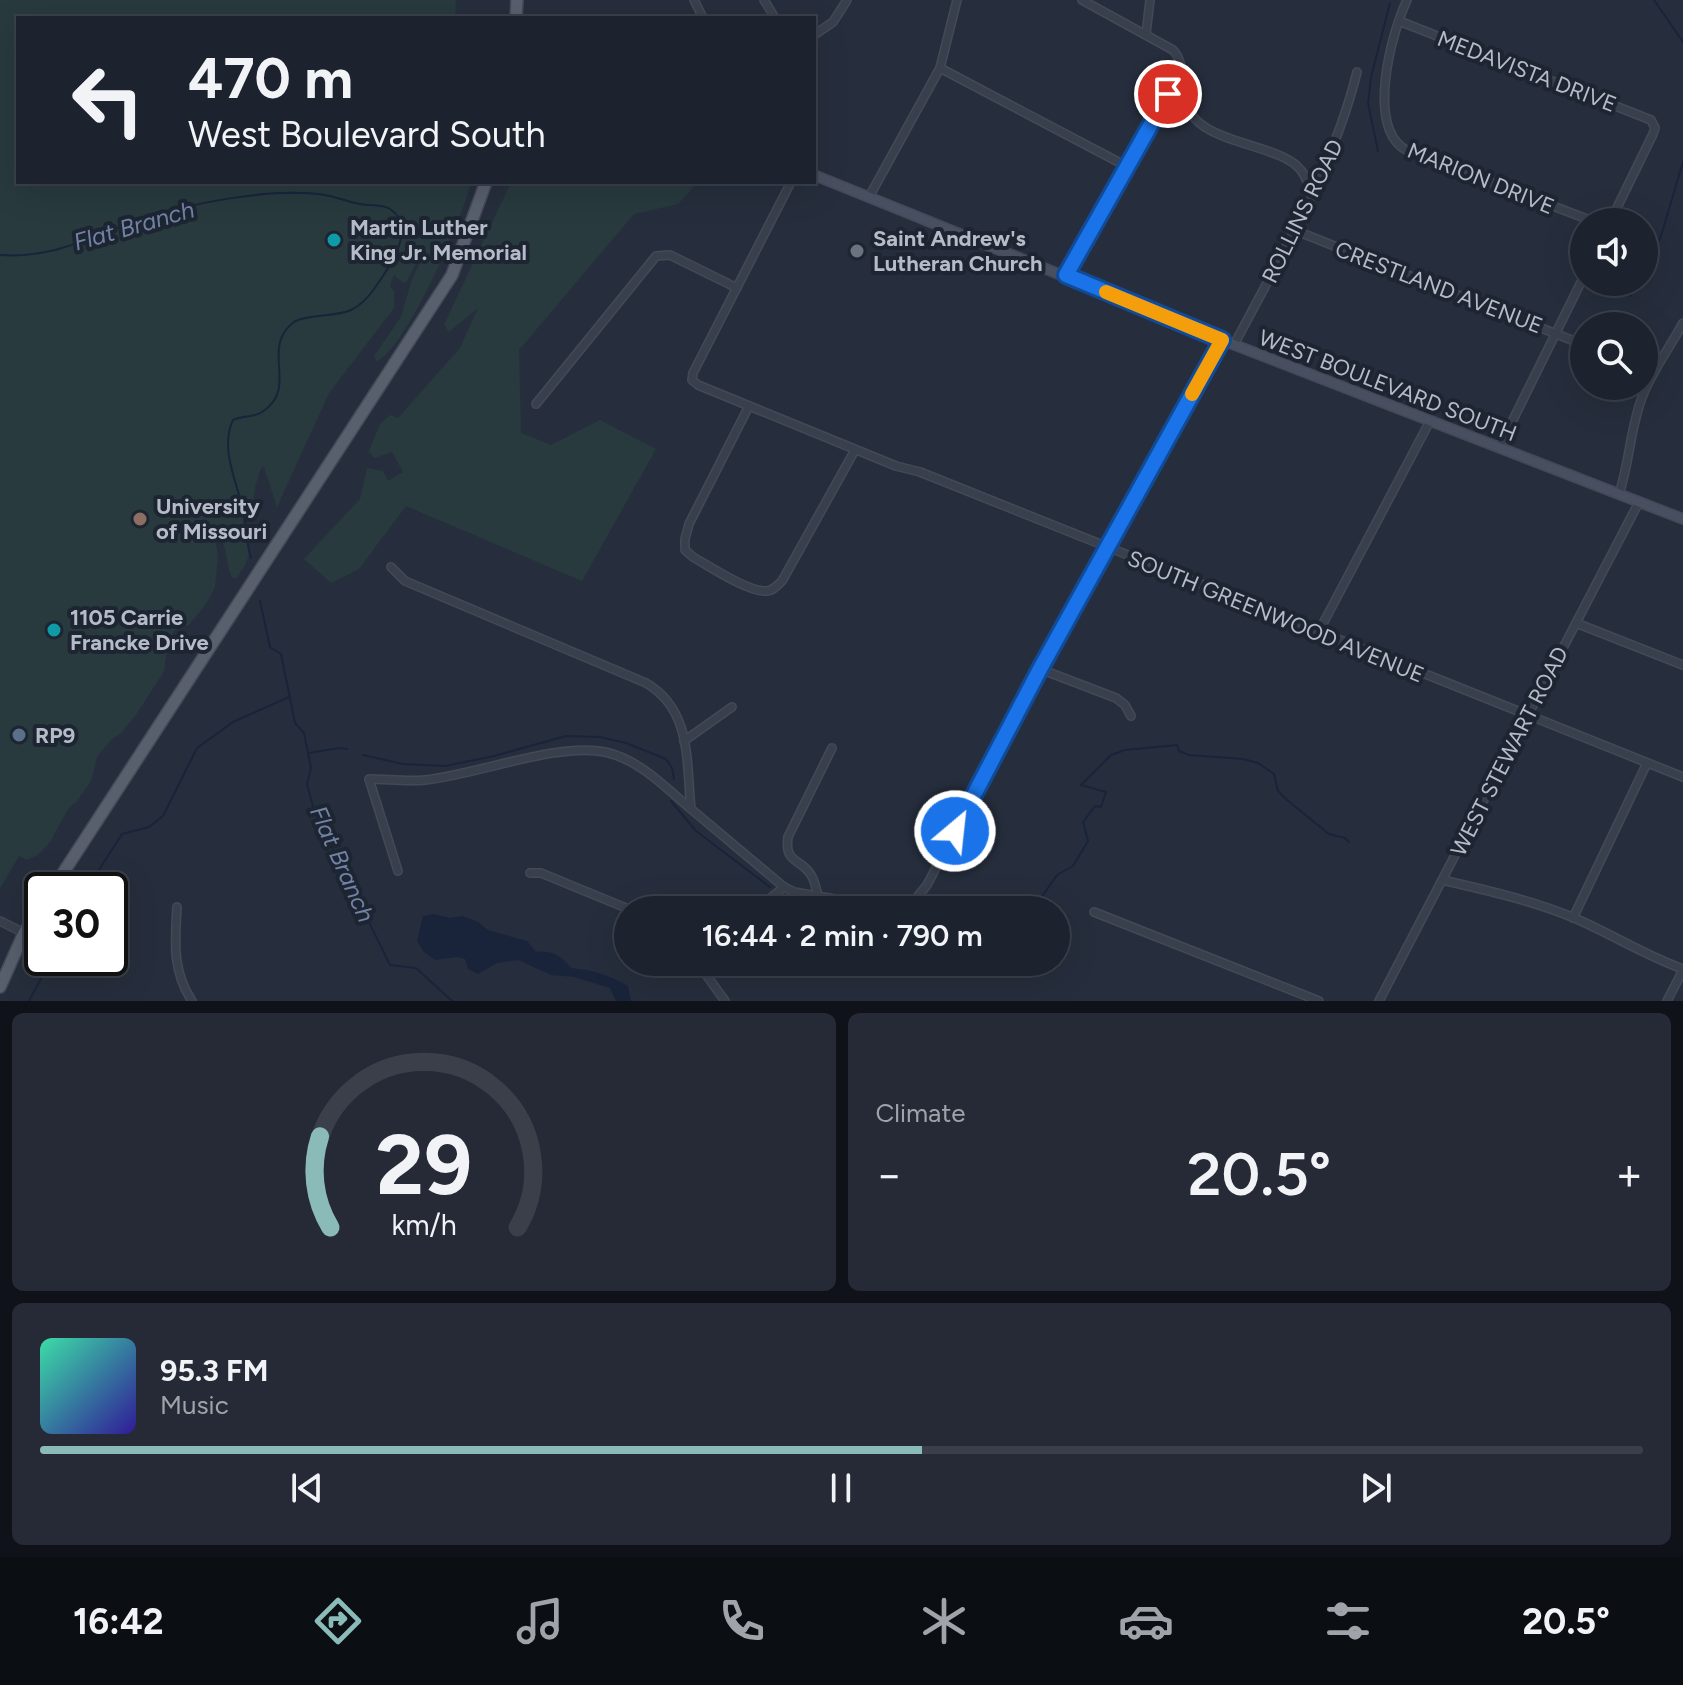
<!DOCTYPE html>
<meta charset="utf-8">
<style>
:root{--surface:#1c222e;--page:#252a36;--text:#f1f3f6;--muted:#a0a4aa;--line:#3a3f4a;--accent:#8bbbb9}
body{margin:0;font-family:Figtree,sans-serif;background:var(--page);color:var(--text);height:100vh;display:flex;flex-direction:column;font-size:30px;white-space:nowrap}
*{box-sizing:border-box;margin:0}
p{font-size:26px;color:var(--muted)}
.icon{flex:none;width:44px;height:44px;fill:none;stroke:currentColor;stroke-width:2;stroke-linecap:round;stroke-linejoin:round}
.map{position:relative;height:1001px;overflow:hidden}
.drawer{display:flex;flex-direction:column;gap:12px;padding:12px;background:#0f1319;flex:1}
.drawer>*{flex:none}
.top-card{position:absolute;left:16px;top:16px;width:800px;height:168px;border-radius:0px;box-shadow:0 8px 32px #0002,0 0 0 2px var(--line);background:#1c222e;color:var(--text);overflow:hidden}
.tools{position:absolute;left:1570px;top:208px;display:grid;gap:16px}
.tools a{display:grid;place-items:center;width:88px;height:88px;border-radius:50%;background:var(--surface);box-shadow:0 8px 32px #0002,0 0 0 2px var(--line);font-size:40px}
.speed{position:absolute;left:24px;top:872px;display:flex;gap:16px;font-size:40px;font-weight:700;text-align:center}
.speed>*{display:grid;place-content:center;width:104px;height:104px;border-radius:50%;background:var(--surface);box-shadow:0 8px 32px #0002,0 0 0 2px var(--line);line-height:1}
.speed .limit{border:4px solid #111;border-radius:12px;background:#fff;color:#111}
.pin{position:absolute;display:grid;place-items:center;width:68px;height:68px;color:#fff;margin:-34px;border:4px solid #fff;border-radius:50%;box-shadow:0 2px 8px #0007}
.me{position:absolute;width:88px;margin:-44px;rotate:28deg;stroke-linejoin:round;filter:drop-shadow(0 0 6px #0008)}
.turn{display:flex;align-items:center;gap:28px;height:168px;padding:0 40px;font-size:36px}
.turn .icon{width:104px;height:104px;stroke-width:2.5}
.turn b{display:block;font-size:56px;line-height:68px}
.big{font-size:60px;font-weight:600;line-height:1.1}
.drawer .card{flex:1;display:flex;flex-direction:column;justify-content:center;gap:12px;min-width:0;padding:0 28px;border-radius:12px;background:var(--page)}
.drawer .dial{align-items:center;gap:0}
.dial svg{height:208px;overflow:visible;fill:none;stroke:var(--line);stroke-width:7;stroke-linecap:round;text-anchor:middle}
.dial text{fill:var(--text);stroke:none}
.song{display:flex;align-items:center;gap:24px}
.cover{width:96px;height:96px;border-radius:12px;background:linear-gradient(135deg,hsl(160 70% 55%),hsl(250 70% 35%))}
.played{height:8px;border-radius:4px;background:linear-gradient(90deg,var(--accent) 55%,var(--line) 55%)}
.keys{display:flex;justify-content:space-around;direction:ltr}
.heat{display:flex;justify-content:space-between;align-items:center;font-size:44px;direction:ltr}
.drawer .tiles{flex:1;display:grid;gap:12px;grid-template-columns:1fr 1fr}
.card:last-child{grid-column:span 2}
.trip{position:absolute;left:614px;top:896px;width:456px;height:80px;border-radius:40px;background:var(--surface);box-shadow:0 8px 32px #0002,0 0 0 2px var(--line);font-weight:600;line-height:80px;text-align:center}
.tab-bar{display:flex;height:128px;justify-content:space-around;align-items:center;background:#0b0e12;color:var(--muted)}
.tab-bar .icon{width:56px;height:56px}
.tab-bar .active{color:var(--accent)}
.tab-bar b{font-size:36px;color:var(--text)}
.map>svg:first-child{display:block}
.green{fill:#283a3e}
.water{fill:#19243b}
.lines{fill:none;stroke-linecap:round;stroke-linejoin:round}
.stream{stroke:#19243b;stroke-width:2}
.minor-casing{stroke:#434956;stroke-width:10}
.secondary-casing{stroke:#434956;stroke-width:12}
.primary-casing{stroke:#434956;stroke-width:14}
.minor{stroke:#39404d;stroke-width:7}
.secondary{stroke:#484f60;stroke-width:9}
.primary{stroke:#585f6d;stroke-width:11}
.route-casing{stroke:#114b97;stroke-width:20}
.route{stroke:#1a73e8;stroke-width:14}
.slow{stroke:#f59e0b;stroke-width:14}
.culture-dot{fill:#0f9aa8;stroke:#1e2532;stroke-width:3}
.worship-dot{fill:#6b7280;stroke:#1e2532;stroke-width:3}
.education-dot{fill:#8d6e63;stroke:#1e2532;stroke-width:3}
.service-dot{fill:#5c6f8a;stroke:#1e2532;stroke-width:3}
.labels{text-anchor:middle;stroke-width:8;stroke-linejoin:round;paint-order:stroke}
.street-label{font-size:22px;fill:#b6bbc8;stroke:#1e2532}
.poi-label{font-size:22px;font-weight:bold;fill:#b6bbc8;stroke:#1e2532;text-anchor:start}
.water-label{font-size:24px;font-style:italic;fill:#7182a5;stroke:#1e2532}
</style>
<div class="map">
<svg width="1683" height="1001" viewBox="0 0 1683 1001">
<rect width="100%" height="100%" fill="#262e3d"/>
<g class="green">
<path d="M0,0H456L455,18H18V182H471C464,215 406,349 377,361L374,356L401,317L412,279L422,259L421,254L407,281L403,283L394,275L390,286L394,291V308L329,393L277,507L264,467L261,468L255,487L251,518L249,521L243,519C242,529 246,530 248,539C253,555 244,567 236,579L232,577C225,563 228,544 217,534L215,538L218,556L215,587L206,604L189,625L176,629L168,640L164,671L136,715L121,733L111,740L97,757L91,781L77,801L68,809L50,842L38,855L27,860L19,856L0,889Z"/>
<polygon points="511,182 698,182 678,204 634,214 519,350 521,433 551,445 600,420 656,449 582,581 406,506 359,569 331,583 304,559 360,499 367,468 383,471 388,481 403,472 392,452 374,458 369,451 380,424 390,415 398,418 460,348 478,308 449,332 444,325"/>
</g>
<path class="water" d="M434,914L450,918L462,916L478,922L488,930L527,941L536,952C551,950 562,956 571,968C593,970 609,975 628,986L631,1001H616L610,988L574,977L551,975L518,960L497,963L478,974L468,969L465,959L457,957L435,960L423,951L417,941L423,916Z"/>
<g class="lines">
<g class="stream">
<polyline points="1654,0 1683,42"/>
<polyline points="1378,151 1368,103 1371,77 1390,3"/>
<path d="M0,255C54,259 91,236 139,220C190,203 272,187 325,195C337,197 348,202 360,204C370,206 381,204 390,209C419,227 387,271 374,289C355,316 341,313 311,317C306,318 298,319 294,322C259,348 300,388 262,412C253,418 243,415 233,420C219,449 238,484 244,514C247,529 246,543 251,558"/>
<polyline points="1644,271 1661,236 1683,162"/>
<polyline points="1630,296 1638,282"/>
<polyline points="260,601 270,647 281,654 295,723 304,733 311,768 307,784 315,814 328,827 330,843 390,965 416,968 452,1001"/>
<polyline points="309,753 339,748 347,749"/>
<polyline points="363,755 403,764 445,766 494,756 566,736 600,737 626,743 666,759 672,768 674,779"/>
<polyline points="671,801 696,831 770,887"/>
<polyline points="86,890 122,834 149,827 163,816 197,748 233,722 289,697"/>
<polyline points="787,898 796,910"/>
<polyline points="1026,910 1025,905 1041,898 1057,875 1073,866 1088,841 1083,822 1095,806 1101,807 1106,792 1081,785 1111,755 1125,750 1177,745 1179,751 1189,755 1243,759 1258,763 1274,774 1278,791 1287,800 1329,834 1345,838 1349,842"/>
<polyline points="29,1001 52,958"/>
</g>
<defs>
<g id="minor">
<polyline points="694,0 703,18"/>
<polyline points="764,0 775,18"/>
<path d="M1082,0L1173,50C1192,70 1169,104 1205,127C1228,143 1279,149 1297,166C1305,173 1308,183 1312,193"/>
<path d="M1407,0C1391,34 1366,127 1406,150L1595,222"/>
<polyline points="1399,21 1651,120 1655,128 1653,134 1610,222"/>
<polyline points="1146,34 1150,0"/>
<polyline points="814,35 833,22 847,0"/>
<polyline points="940,68 1126,166"/>
<polyline points="791,182 693,373 692,380 698,385 896,466 920,472 1683,777"/>
<polyline points="869,197 940,68 957,0"/>
<polyline points="1294,230 1584,345"/>
<polyline points="1066,275 1180,76"/>
<path d="M1234,345C1280,257 1333,169 1357,72"/>
<polyline points="536,404 656,256 670,255 737,288"/>
<path d="M749,406L689,524L685,539V550L693,557C709,566 748,592 766,591C773,591 778,585 782,581L855,450"/>
<polyline points="1499,448 1584,276"/>
<path d="M1619,494C1630,461 1630,427 1643,395C1653,370 1670,347 1683,323"/>
<path d="M391,567L405,581L646,683C692,710 686,761 691,809L784,887L794,892L893,909L909,907L927,885L1040,669L1222,340"/>
<polyline points="1576,623 1683,665"/>
<polyline points="1318,633 1430,421"/>
<polyline points="1040,669 1116,698 1125,705 1131,716"/>
<polyline points="684,741 732,707"/>
<path d="M398,871L369,779C387,779 407,782 425,780C476,775 557,742 605,752C639,759 666,788 691,809"/>
<polyline points="530,873 541,873 631,910"/>
<path d="M1442,880C1486,890 1530,900 1572,917C1610,933 1644,955 1683,969"/>
<path d="M818,895C816,889 815,881 811,875C801,858 784,864 788,837L832,748"/>
<path d="M177,907C175,942 172,971 192,1001"/>
<polyline points="756,910 784,887"/>
<polyline points="1094,912 1319,1001"/>
<polyline points="1573,918 1647,763"/>
<polyline points="0,921 24,933"/>
<polyline points="697,962 725,1001"/>
<polyline points="1379,1001 1639,502"/>
<polyline points="1667,1001 1683,970"/>
</g>
<polyline id="secondary" points="814,175 1222,340 1683,519"/>
<g id="primary">
<polyline points="516,18 517,0"/>
<polyline points="52,890 452,275 486,182"/>
<polyline points="0,987 24,933 42,906"/>
</g>
</defs>
<use href="#minor" class="minor-casing"/>
<use href="#secondary" class="secondary-casing"/>
<use href="#primary" class="primary-casing"/>
<use href="#minor" class="minor"/>
<use href="#secondary" class="secondary"/>
<use href="#primary" class="primary"/>
</g>
<g class="lines">
<defs>
<polyline id="route" points="955,831 1040,669 1222,340 1066,275 1168,94"/>
</defs>
<use href="#route" class="route-casing"/>
<use href="#route" class="route"/>
<polyline class="slow" points="1106,292 1222,340 1192,394"/>
</g>
<g class="culture-dot">
<circle cx="334" cy="240" r="8"/>
<circle cx="54" cy="630" r="8"/>
</g>
<circle class="worship-dot" cx="857" cy="251" r="8"/>
<circle class="education-dot" cx="140" cy="519" r="8"/>
<circle class="service-dot" cx="19" cy="735" r="8"/>
<g class="labels">
<g class="street-label">
<text transform="translate(1527 71) rotate(21)" y="8">MEDAVISTA DRIVE</text>
<text transform="translate(1481 178) rotate(22)" y="8">MARION DRIVE</text>
<text transform="translate(1302 211) rotate(-64)" y="8">ROLLINS ROAD</text>
<text transform="translate(1439 287) rotate(21)" y="8">CRESTLAND AVENUE</text>
<text transform="translate(1388 385) rotate(21)" y="8">WEST BOULEVARD SOUTH</text>
<text transform="translate(1276 616) rotate(22)" y="8">SOUTH GREENWOOD AVENUE</text>
<text transform="translate(1509 751) rotate(-63)" y="8">WEST STEWART ROAD</text>
</g>
<g class="poi-label">
<text x="350" y="235">Martin Luther<tspan x="350" dy="25">King Jr. Memorial</tspan></text>
<text x="873" y="246">Saint Andrew's<tspan x="873" dy="25">Lutheran Church</tspan></text>
<text x="156" y="514">University<tspan x="156" dy="25">of Missouri</tspan></text>
<text x="70" y="625">1105 Carrie<tspan x="70" dy="25">Francke Drive</tspan></text>
<text x="35" y="743">RP9</text>
</g>
<g class="water-label">
<text transform="translate(134 226) rotate(-16)" y="8">Flat Branch</text>
<text transform="translate(342 864) rotate(66)" y="8">Flat Branch</text>
</g>
</g>
</svg>
<div class="tools">
<a><svg class="icon" aria-label="sound" viewBox="0 0 24 24"><path d="M4 9h4l5-4v14l-5-4H4zM17 9q2 3 0 6"/></svg></a>
<a><svg class="icon" aria-label="search" viewBox="0 0 24 24"><circle cx="10" cy="10" r="6"/><path d="M15 15l6 6"/></svg></a>
</div>
<div class="speed"><div class="limit">30</div></div>
<div class="pin" style="left:1168px;top:94px;background:#d93025"><svg class="icon" aria-label="arrive" viewBox="0 0 24 24"><path d="M6 21V4h12l-3 4 3 4H6"/></svg></div>
<svg class="me" style="left:955px;top:831px" viewBox="-20 -20 40 40"><circle r="17" fill="#1a73e8" stroke="#fff" stroke-width="3"/><path d="M0-11L8 9 0 5-8 9z" fill="#fff"/></svg>
<div class="trip">16:44 · 2 min · 790 m</div>
<div class="top-card">
<div class="turn"><svg class="icon" aria-label="left" viewBox="0 0 24 24"><path d="M17 20v-9H6M10 6l-5 5 5 5"/></svg><div><b>470 m</b>West Boulevard South</div></div>
</div>
</div>
<section class="drawer">
<div class="tiles">
<div class="card dial"><svg viewBox="0 0 100 80">
<path d="M14 69A42 42 0 1 1 86 69"/>
<path d="M14 69A42 42 0 0 1 10 34" stroke="#8bbbb9"/>
<text x="50" y="56" font-size="32" font-weight="700">29</text>
<text x="50" y="72" font-size="11">km/h</text>
</svg></div>
<div class="card"><p>Climate</p>
<div class="heat"><a>−</a><b class="big">20.5°</b><a>+</a></div>
</div>
<div class="card">
<div class="song"><i class="cover"></i><div><b>95.3 FM</b><p>Music</p></div></div>
<div class="played"></div>
<div class="keys"><svg class="icon" aria-label="previous" viewBox="0 0 24 24"><path d="M18 5L8 12l10 7zM5 5v14"/></svg><svg class="icon" aria-label="pause" viewBox="0 0 24 24"><path d="M8 5v14M16 5v14"/></svg><svg class="icon" aria-label="next" viewBox="0 0 24 24"><path d="M6 5l10 7-10 7zM19 5v14"/></svg></div>
</div>
</div>
</section>
<nav class="tab-bar">
<b>16:42</b>
<svg class="icon active" aria-label="directions" viewBox="0 0 24 24"><path d="M12 3l9 9-9 9-9-9zM9 14v-3h6M13 9l2 2-2 2"/></svg>
<svg class="icon" aria-label="music" viewBox="0 0 24 24"><path d="M9 18V5l10-2v13"/><circle cx="6" cy="18" r="3"/><circle cx="16" cy="16" r="3"/></svg>
<svg class="icon" aria-label="phone" viewBox="0 0 24 24"><path d="M5 4h4l2 5-3 2q2 4 5 5l2-3 5 2v4C11 20 4 13 5 4z"/></svg>
<svg class="icon" aria-label="climate" viewBox="0 0 24 24"><path d="M12 3v18M4 7l16 10M4 17L20 7"/></svg>
<svg class="icon" aria-label="car" viewBox="0 0 24 24"><path d="M5 17H2v-5l4-1 3-4h7l3 4 3 1v5h-3M9 17h6M6 11h13"/><circle cx="7" cy="17" r="2"/><circle cx="17" cy="17" r="2"/></svg>
<svg class="icon" aria-label="filters" viewBox="0 0 24 24"><path d="M4 7h16M4 17h16"/><circle cx="9" cy="7" r="2"/><circle cx="15" cy="17" r="2"/></svg>
<b>20.5°</b>
</nav>
